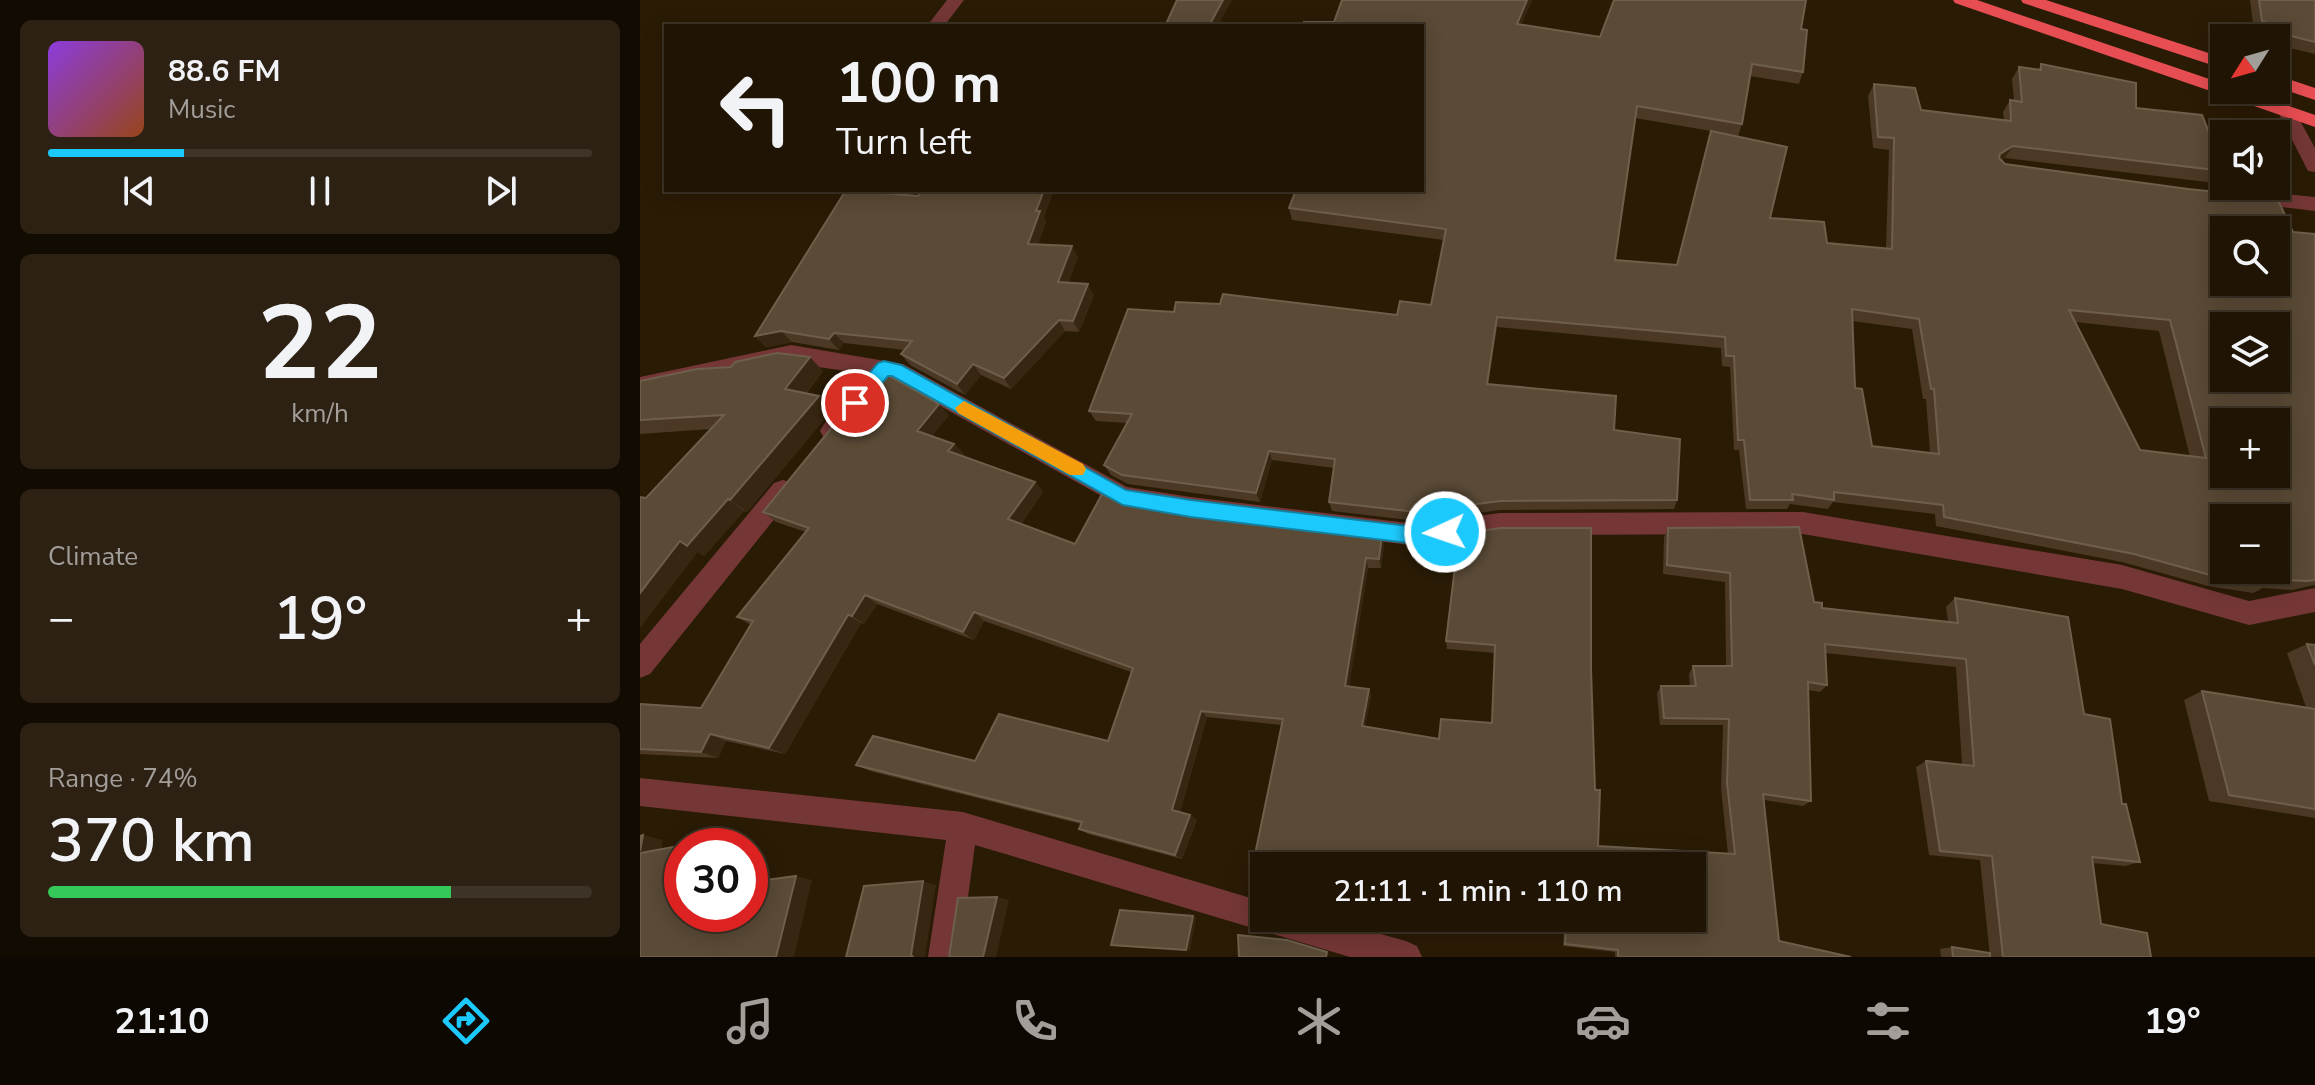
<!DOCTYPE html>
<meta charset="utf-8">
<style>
:root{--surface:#201404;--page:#2d2113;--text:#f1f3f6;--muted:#a29e9a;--line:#3d3326;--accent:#1cc9fc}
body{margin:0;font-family:"Nunito Sans",sans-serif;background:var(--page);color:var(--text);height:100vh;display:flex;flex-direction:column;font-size:30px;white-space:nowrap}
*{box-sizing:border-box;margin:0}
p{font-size:26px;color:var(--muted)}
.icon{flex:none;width:44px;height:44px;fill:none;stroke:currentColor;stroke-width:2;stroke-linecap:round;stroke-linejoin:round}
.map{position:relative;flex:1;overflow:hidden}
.details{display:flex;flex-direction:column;gap:20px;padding:20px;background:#120b02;width:640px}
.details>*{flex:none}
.top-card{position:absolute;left:24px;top:24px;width:760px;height:168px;border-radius:0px;box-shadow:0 4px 20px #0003,0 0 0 2px var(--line);background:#201404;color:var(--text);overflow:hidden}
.needle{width:52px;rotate:233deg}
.fabs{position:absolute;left:1570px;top:24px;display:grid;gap:16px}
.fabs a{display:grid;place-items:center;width:80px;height:80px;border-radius:0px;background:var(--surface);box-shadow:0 4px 20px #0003,0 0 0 2px var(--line);font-size:40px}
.speed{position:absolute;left:24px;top:828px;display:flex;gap:16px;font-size:40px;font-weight:700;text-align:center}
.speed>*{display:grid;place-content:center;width:104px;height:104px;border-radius:50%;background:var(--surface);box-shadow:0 4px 20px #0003,0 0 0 2px var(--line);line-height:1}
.speed .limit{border:12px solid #d22;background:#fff;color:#111}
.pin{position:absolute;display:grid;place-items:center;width:68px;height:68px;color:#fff;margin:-34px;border:4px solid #fff;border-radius:50%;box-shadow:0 2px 8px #0007}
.me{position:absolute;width:88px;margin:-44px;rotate:267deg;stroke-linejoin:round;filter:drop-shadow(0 0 6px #0008)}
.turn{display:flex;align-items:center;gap:28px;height:168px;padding:0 40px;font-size:36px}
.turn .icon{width:104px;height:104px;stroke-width:2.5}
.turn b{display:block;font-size:56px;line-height:68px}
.big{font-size:60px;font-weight:600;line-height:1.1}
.details .card{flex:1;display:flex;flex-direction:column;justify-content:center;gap:12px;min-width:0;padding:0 28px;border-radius:12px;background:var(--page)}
.details .dial{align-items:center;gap:0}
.dial b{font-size:104px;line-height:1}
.song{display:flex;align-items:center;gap:24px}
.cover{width:96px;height:96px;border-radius:12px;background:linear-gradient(135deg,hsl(270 70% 55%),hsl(20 70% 35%))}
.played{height:8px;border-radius:4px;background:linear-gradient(90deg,var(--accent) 25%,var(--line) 25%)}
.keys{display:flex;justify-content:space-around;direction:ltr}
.heat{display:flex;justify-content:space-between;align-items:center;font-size:44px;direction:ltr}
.charge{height:12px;border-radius:6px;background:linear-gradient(90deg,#34c759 74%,var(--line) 0)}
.trip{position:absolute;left:610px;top:852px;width:456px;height:80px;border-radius:0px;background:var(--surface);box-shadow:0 4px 20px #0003,0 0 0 2px var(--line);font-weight:600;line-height:80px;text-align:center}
.tabs{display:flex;height:128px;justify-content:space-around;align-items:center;background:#0d0802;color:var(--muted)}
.tabs .icon{width:56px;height:56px}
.tabs .current{color:var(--accent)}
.tabs b{font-size:36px;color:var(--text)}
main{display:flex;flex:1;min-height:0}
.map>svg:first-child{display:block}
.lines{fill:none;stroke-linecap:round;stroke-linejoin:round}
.minor{fill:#743736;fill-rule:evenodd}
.highway{fill:#e74e53;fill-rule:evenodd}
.wall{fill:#4b3925;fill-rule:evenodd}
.shaded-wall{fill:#372611}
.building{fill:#5a4a36;stroke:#6e5f4c;stroke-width:2;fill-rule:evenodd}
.route{fill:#1cc9fc;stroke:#1283a4;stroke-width:2}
.slow{fill:#f59e0b}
</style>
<main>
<section class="details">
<div class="card">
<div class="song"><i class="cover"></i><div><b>88.6 FM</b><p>Music</p></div></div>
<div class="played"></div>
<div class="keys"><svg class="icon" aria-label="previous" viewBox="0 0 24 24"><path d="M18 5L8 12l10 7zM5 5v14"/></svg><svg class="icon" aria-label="pause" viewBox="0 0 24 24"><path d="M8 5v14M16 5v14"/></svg><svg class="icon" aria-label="next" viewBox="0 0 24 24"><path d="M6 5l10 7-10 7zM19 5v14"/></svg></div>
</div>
<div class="card dial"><b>22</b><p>km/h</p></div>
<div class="card"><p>Climate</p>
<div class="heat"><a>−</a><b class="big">19°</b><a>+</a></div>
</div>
<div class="card"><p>Range · 74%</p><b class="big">370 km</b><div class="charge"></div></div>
</section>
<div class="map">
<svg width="1675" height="957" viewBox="0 0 1675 957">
<rect width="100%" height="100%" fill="#2a1b05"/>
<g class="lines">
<g class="minor">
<polygon points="307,0 324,0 304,26 287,26"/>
<polygon points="1647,106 1653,108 1675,148 1675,172 1668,171 1638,112"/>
<polygon points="1606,190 1675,197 1675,211 1599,202 1596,197 1599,192"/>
<polygon points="151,345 263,364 487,487 551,497 777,524 860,513 1163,512 1482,565 1609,601 1675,588 1675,612 1609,625 1482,589 1163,534 860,535 777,546 483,508 250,378 200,438 192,441 184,438 180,431 184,424 226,374 151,363 0,395 0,377"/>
<polygon points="143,480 152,483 155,490 152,497 10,674 0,678 0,644 134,483"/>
<polygon points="0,778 323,812 624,902 624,918 683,918 766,941 777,946 782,957 710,957 335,845 320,957 288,957 306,840 0,806"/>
</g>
<g class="highway">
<polygon points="1313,0 1337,0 1584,84 1584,90 1603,90 1675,115 1675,127 1315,3"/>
<polygon points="1381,0 1406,0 1584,58 1584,69 1383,3"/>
<polygon points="1636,75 1675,88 1675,100 1636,87"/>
</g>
</g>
<g class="wall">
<path d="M702,0H892L881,25L960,37L1161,29L1163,72L1159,84L1110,76L1102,124L1098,136L1082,133L1130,218L1187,243L1246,248L1249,150L1233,148L1228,96L1234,84L1281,110L1364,120L1363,112L1370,100H1374L1372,79L1379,67L1398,70L1401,64L1574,145L1584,146V184L1365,158L1362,160L1365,164L1653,232L1675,234V586L1674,585L1652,590L1623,588L1613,593L1568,586L1482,562L1296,526L1295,514L1193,502L1188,509L1150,504L1147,509H1106L1099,450H1094L1090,367L1082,366L1081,348L857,327L848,384L974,430L1037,500L1034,509L860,510L777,521L692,511L689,502L694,468L632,460L620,502L488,484L471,475L464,465L487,423L456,421L449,411L534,312L757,315L791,305L804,240L652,220L649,208L782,190L579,24L664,25L694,22ZM995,118L1071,131L1037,265L975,260ZM1212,321L1272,329L1283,399H1286L1290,453L1232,446L1215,388ZM1435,322L1519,331L1550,457L1500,450Z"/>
<polygon points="1610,0 1675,0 1675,54 1636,45 1636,38 1619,38 1620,33 1614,31"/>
<polygon points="1597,186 1622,186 1620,189"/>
<polygon points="404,218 406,222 398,244 438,257 428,283 454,295 439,332 425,331 371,389 341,375 325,395 270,365 261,354 265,350 204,343 199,350 152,342 126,347 115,336"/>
<polygon points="183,371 166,394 193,409 107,512 104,511 64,556 58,552 6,498 71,429 0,434 0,381"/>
<polygon points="309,415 292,436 314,444 324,454 322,456 395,482 403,492 381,524 435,544 476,501 608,518 610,523 742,535 744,545 741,568 728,568 709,686 729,689 731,696 725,727 799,739 852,723 855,653 807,649 806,641 819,534 951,669 955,790 958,846 1088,854 1081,789 1083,725 1020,725 1017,693 1021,686 1050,686 1049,674 1053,666 1086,666 1085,582 1023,574 1024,537 1028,528 1174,602 1182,608 1308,621 1306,607 1315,598 1444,714 1482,804 1500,862 1485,866 1452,863 1461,924 1511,957 1350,957 1340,860 1289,855 1276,767 1286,761 1322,765 1316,667 1185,653 1187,685 1180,692 1168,690 1171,801 1163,806 1124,800 1139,941 1211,957 975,957 975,952 923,946 924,928 819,918 1052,918 624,866 624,873 617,873 612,869 641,725 567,717 540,812 550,815 557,820 542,859 448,834 439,829 441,824 230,771 216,765 335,761 468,741 491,672 344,621 334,640 237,604 224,624 221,623 145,754 86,741 78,758 0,754 0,704 61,708 111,625 97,617 166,532 136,522 123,512"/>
<polygon points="1667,644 1675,645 1675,818 1569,801 1544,700 1562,691 1666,707 1647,653"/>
<polygon points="1312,947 1350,957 1301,957 1300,949"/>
</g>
<g class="shaded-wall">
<polygon points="583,0 592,0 578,26 570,24"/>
<polygon points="887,0 892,0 876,36 877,24"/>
<polygon points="1373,146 1365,158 1353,166 1360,154"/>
<polygon points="404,190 414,190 404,218 406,222 394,255 388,244 396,211"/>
<polygon points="432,246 438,257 425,293 418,282"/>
<polygon points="448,284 454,295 439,332 433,321"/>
<polygon points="857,317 857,327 846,395 847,384"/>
<polygon points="419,320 425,331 371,389 364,378"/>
<polygon points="141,331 152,342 126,347 115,336"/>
<polygon points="194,333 204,343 199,350 189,339"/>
<polygon points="170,357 183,371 159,402 145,389"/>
<polygon points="333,364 341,375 325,395 317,384"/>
<polygon points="179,396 193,409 107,512 90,500"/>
<polygon points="299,404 309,415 287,442 277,431"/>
<polygon points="314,444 324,454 318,462 308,451"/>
<polygon points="629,451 632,460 620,502 616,493"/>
<polygon points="395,482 403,492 377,529 368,519"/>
<polygon points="88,499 104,511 64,556 58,552 0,628 0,593 40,541"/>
<polygon points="742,535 744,545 741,568 739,559"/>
<polygon points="726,558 728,568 708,693 705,686"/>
<polygon points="225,595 237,604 224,624 212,616"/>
<polygon points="334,612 344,621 334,640 323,632"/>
<polygon points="208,615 221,623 145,754 129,748"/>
<polygon points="729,689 731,696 724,733 722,726"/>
<polygon points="561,711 567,717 539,815 532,810"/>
<polygon points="70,734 86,741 78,758 61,752"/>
<polygon points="550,815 557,820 542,859 535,855"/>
<polygon points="3,835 23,840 20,857 0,853"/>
<polygon points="110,860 123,863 118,887 110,885"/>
<polygon points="156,876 172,880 154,957 136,957"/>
<polygon points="283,881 296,885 285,957 273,957 271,955"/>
<polygon points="357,897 369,900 356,957 343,957"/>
<polygon points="553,916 556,918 550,951 546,950"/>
</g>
<g class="building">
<path d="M537,0H583L570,24L664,25V22H694L702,0H887L877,24L960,37L974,0H1166L1161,29L1167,30L1163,72L1112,64L1102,124L997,106L975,260L1037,265L1071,131L1147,147L1130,218L1184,222L1187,243L1252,249L1254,138L1238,137L1234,84L1275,88L1281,110L1371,121L1370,100L1382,102L1379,67L1401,70V64L1496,83V108L1562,115L1574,145L1584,146V171L1373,146L1360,154L1359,158L1365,164L1548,189L1637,198L1653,232L1675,234V580L1667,581L1626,579L1628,585L1581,578L1494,554L1304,517L1303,505L1194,492V500L1152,494L1153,500H1110L1104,440H1098L1094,356H1086L1085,337L857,317L847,384L976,396L974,430L1040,439L1037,500L860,501L776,512L689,502L695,459L629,451L616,493L482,475L464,465L492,414L449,411L488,309L534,312L536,302L580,304L583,294L757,315L760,301L791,305L806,229L649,208L656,190H782V26H525ZM1584,230H1636V282H1584ZM1212,309L1279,319L1291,389H1294L1299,454L1232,446L1222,389L1215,388ZM1429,310L1530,320L1566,458L1500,450ZM1584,326H1636V378H1584ZM1584,422H1636V474H1584ZM1584,518H1636V570H1584Z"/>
<polygon points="1619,0 1675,0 1675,42 1627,30 1627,23 1622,21"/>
<polygon points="206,190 278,196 282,190 404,190 396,211 400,211 388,244 432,246 418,282 448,284 433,321 419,320 364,378 333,364 317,384 261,354 272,341 194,333 189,339 141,331 115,336"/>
<polygon points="137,353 170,357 145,389 179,396 90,500 88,499 47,546 40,541 0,593 0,497 6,498 84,415 0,420 0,381 57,369 91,367 95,362"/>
<polygon points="244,373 299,404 277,431 314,444 308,451 395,482 368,519 435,544 462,494 476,501 608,518 606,522 742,535 739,559 726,558 705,686 729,689 722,726 799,739 801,719 852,723 855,645 806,641 819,534 861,528 951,528 951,669 955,790 960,790 958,846 1095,854 1087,783 1089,719 1024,718 1021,686 1056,686 1053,666 1092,666 1090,573 1027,565 1028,528 1159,527 1174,602 1182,603 1182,608 1318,623 1315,598 1428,617 1444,714 1470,719 1482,804 1486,804 1500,862 1452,857 1461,924 1507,933 1511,957 1363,957 1352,856 1300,851 1286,761 1334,766 1326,659 1185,644 1187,685 1168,682 1171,801 1123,794 1139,941 1211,957 978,957 978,950 925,944 926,926 846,918 1052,918 1052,866 624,866 624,870 612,869 643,719 561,711 532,810 550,815 535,855 439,829 442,822 216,765 233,736 335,761 359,714 468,741 493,668 334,612 323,632 225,595 212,616 208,615 129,748 70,734 61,752 0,749 0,704 61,708 113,621 97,617 169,528 123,512 211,404 217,406"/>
<polygon points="1667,644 1675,645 1675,665"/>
<polygon points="1562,691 1675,709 1675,809 1589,795"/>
<polygon points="3,835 0,851 0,836"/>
<polygon points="50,844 50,846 42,846 42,914 110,914 110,882 156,876 136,957 0,957 0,853"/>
<polygon points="283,881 271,955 273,957 206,957 224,886"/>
<polygon points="357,897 343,957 309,957 318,898"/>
<polygon points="480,910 553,916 546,950 471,945"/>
<polygon points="598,935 647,940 687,952 686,957 599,957"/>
<polygon points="1312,947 1350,953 1350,957 1313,957"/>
</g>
<polygon class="route" points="244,361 261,365 486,490 551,500 777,527 805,523 811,526 814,532 811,538 777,544 551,517 483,505 252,376 248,376 221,408 208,408 206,403 208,398 238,363"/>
<polygon class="slow" points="324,401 443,464 446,469 443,475 430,475 318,413 315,408"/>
</svg>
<div class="fabs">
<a><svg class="needle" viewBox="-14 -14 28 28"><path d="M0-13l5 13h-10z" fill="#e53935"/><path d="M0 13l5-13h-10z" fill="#a29e9a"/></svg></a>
<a><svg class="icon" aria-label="sound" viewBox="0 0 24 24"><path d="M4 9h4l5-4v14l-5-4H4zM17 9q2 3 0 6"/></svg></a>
<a><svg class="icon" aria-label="search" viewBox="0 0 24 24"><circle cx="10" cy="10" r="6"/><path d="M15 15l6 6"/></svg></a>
<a><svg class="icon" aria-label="layers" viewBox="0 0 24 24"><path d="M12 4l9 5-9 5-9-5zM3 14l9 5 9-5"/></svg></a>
<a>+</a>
<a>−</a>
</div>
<div class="speed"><div class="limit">30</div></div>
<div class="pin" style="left:215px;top:403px;background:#d93025"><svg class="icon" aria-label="arrive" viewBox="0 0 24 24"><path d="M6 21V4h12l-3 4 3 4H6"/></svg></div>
<svg class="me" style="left:805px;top:532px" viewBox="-20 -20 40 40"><circle r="17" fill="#1cc9fc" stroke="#fff" stroke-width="3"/><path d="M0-11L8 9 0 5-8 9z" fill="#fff"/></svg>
<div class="trip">21:11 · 1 min · 110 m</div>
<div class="top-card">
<div class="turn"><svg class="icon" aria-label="left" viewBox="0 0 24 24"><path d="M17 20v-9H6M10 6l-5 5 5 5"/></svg><div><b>100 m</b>Turn left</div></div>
</div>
</div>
</main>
<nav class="tabs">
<b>21:10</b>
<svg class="icon current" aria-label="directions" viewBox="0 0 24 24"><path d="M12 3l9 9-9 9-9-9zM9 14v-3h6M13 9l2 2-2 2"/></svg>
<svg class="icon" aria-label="music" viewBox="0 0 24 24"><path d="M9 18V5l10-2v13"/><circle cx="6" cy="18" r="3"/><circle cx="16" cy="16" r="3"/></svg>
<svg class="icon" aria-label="phone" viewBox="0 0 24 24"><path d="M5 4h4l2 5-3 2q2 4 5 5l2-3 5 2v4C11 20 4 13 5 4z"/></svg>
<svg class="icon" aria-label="climate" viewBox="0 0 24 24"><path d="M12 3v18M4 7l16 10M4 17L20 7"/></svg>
<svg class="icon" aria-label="car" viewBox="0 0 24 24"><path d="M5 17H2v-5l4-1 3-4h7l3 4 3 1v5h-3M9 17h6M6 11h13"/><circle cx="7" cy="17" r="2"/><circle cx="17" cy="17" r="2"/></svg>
<svg class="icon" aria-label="filters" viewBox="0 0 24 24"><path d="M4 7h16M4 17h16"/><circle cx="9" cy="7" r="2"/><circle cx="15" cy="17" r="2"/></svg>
<b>19°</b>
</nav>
